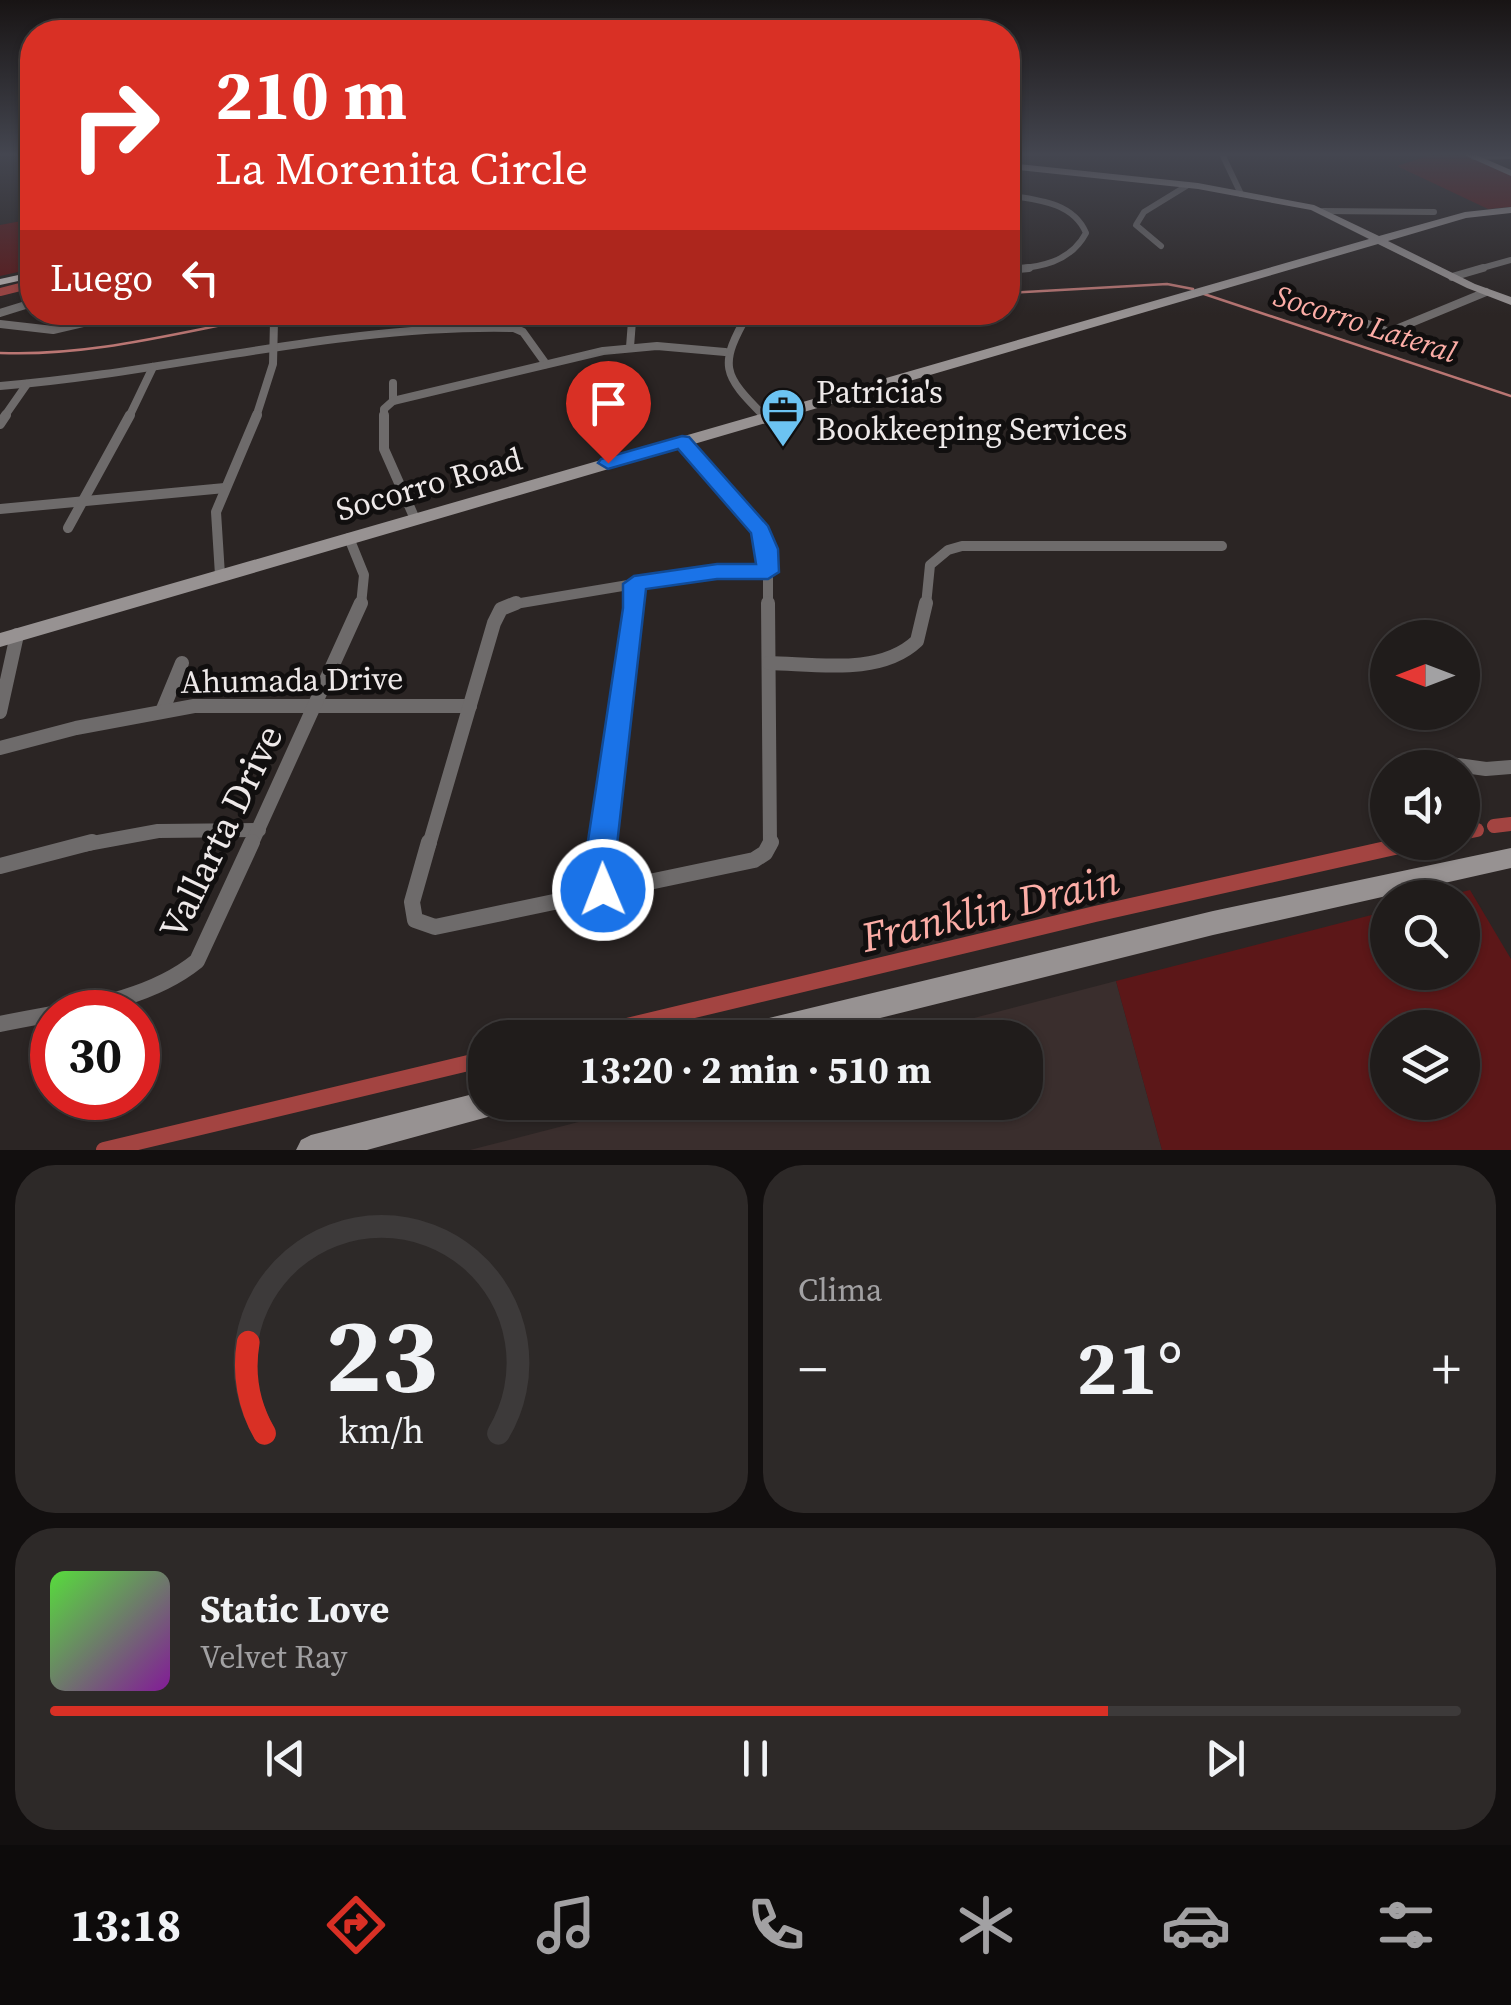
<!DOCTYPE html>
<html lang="es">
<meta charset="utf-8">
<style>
:root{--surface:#201c1b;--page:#2d2928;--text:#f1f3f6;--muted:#a2a1a3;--line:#3d3a3a;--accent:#d93025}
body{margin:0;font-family:"Source Serif 4",serif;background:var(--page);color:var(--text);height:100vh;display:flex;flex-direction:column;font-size:38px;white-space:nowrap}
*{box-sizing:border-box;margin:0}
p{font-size:32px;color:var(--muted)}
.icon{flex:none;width:55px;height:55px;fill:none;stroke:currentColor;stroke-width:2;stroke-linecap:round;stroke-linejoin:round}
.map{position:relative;height:1150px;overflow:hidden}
.panel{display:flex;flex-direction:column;gap:15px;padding:15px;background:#120f0f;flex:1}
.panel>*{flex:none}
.guide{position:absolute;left:20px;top:20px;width:1000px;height:305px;border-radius:40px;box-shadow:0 2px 8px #0004,0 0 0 2px var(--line);background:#d93025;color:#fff;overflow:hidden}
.needle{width:65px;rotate:270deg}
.tools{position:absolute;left:1370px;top:620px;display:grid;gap:20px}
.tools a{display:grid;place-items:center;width:110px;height:110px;border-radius:50%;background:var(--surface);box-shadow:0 2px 8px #0004,0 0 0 2px var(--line);font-size:50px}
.speed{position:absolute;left:30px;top:990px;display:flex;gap:20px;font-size:50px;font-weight:700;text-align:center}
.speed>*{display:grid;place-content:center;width:130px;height:130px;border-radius:50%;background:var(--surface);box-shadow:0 2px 8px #0004,0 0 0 2px var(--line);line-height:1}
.speed .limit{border:15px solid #d22;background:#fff;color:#111}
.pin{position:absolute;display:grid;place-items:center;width:85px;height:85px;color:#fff;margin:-102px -42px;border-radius:50% 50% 50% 0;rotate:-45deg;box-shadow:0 0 10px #0007}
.pin .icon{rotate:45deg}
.me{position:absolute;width:110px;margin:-55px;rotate:359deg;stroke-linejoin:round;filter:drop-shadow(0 0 8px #0008)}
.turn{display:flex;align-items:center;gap:35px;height:210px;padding:0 30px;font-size:45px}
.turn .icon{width:130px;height:130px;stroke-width:2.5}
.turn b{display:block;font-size:70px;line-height:85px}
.then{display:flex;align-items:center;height:95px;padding:0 30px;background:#0003;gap:20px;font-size:38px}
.big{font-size:75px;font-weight:700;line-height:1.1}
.panel .card{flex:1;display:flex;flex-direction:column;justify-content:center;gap:15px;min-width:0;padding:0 35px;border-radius:40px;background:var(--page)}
.panel .dial{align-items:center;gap:0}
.dial svg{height:260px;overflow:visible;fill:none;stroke:var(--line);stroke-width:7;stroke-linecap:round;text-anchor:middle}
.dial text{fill:var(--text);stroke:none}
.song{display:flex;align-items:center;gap:30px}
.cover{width:120px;height:120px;border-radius:15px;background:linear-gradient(135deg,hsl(110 70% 55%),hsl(290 70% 35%))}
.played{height:10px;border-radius:5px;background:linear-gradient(90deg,var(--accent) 75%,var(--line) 75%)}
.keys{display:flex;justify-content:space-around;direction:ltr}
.heat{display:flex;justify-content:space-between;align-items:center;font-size:55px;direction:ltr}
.panel .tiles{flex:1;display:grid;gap:15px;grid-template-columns:1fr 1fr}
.card:last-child{grid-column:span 2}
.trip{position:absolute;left:468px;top:1020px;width:575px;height:100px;border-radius:40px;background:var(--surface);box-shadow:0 2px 8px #0004,0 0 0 2px var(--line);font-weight:700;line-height:100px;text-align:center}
.tabs{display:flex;height:160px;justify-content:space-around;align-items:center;background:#0d0b0b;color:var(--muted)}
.tabs .icon{width:70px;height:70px}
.tabs .selected{color:var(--accent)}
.tabs b{font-size:45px;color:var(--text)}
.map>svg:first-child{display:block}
.built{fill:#3a2e2d}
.green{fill:#5c1718;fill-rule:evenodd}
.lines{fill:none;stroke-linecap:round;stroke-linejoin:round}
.stream{stroke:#ba7673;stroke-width:2.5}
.canal-far2{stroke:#a34441;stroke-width:8}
.canal-far1{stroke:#a34441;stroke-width:14}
.canal{stroke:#a34441;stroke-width:16}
.street-far4{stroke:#6e6b6b;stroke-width:6}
.street-far3{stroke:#6e6b6b;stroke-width:8}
.street-far2{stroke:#6e6b6b;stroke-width:10}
.street-far1{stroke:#6e6b6b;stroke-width:14}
.street{stroke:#6e6b6b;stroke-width:16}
.secondary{fill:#979292;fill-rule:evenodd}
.primary{fill:#b7b0af;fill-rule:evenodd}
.route{fill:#1a73e8;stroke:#114b97;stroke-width:2.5}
.labels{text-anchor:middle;stroke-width:10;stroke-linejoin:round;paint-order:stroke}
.far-water-label{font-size:30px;font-style:italic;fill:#fcada6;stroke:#110f0f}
.poi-label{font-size:32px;fill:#eee9e9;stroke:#110f0f;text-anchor:start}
.street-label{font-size:32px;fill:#eee9e9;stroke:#110f0f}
.near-street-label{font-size:38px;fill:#eee9e9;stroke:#110f0f}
.near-water-label{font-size:42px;font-style:italic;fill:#fcada6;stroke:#110f0f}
</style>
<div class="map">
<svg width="1511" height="1150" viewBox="0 0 1511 1150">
<rect width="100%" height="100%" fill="#2b2524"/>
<polygon class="built" points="1116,981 1162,1150 470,1150 652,1103 1025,1102 1025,1038 901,1037"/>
<g class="green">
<polygon points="1433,154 1462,154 1511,175 1511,207 1488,209 1397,166"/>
<polygon points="32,219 32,269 0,276 0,225"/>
<path d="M1470,890L1511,959V1150H1162L1116,981L1387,911L1388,972H1462V898L1441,897ZM1388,1028H1462V1102H1388Z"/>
</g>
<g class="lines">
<g class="stream">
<polyline points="1008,293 1167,284 1193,289"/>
<polyline points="1204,294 1511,396"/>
<path d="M0,353C100,357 193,328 291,312"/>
</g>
<polyline class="canal-far2" points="0,292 32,284"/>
<g class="canal-far1">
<polyline points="1494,826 1511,824"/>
<polyline points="1462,833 1477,830"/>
<polyline points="1406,845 1419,842"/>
</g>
<g class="canal">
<polyline points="577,1038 1095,914 1417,842"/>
<polyline points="104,1150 485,1059"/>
</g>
<g class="street-far4">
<polyline points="1222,154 1241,194"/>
<polyline points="1474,157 1511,156"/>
<polyline points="1008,180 1016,189 1011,198"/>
<polyline points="1323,211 1434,212"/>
<polyline points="1161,246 1136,225 1144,212 1188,185"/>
<path d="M1008,270C1040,267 1070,263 1086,233C1074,204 1041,200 1013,196"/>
<polyline points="1475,270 1511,260"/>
</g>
<g class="street-far3">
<polyline points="1008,270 1029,268"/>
<polyline points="1452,277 1483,268"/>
<path d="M749,312C718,366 722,374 765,417"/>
<polyline points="0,313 32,303"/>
<polyline points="1357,320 1389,332 1486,292"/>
<polyline points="0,324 53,330 130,312"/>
<polyline points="630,347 632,321"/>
<polyline points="393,383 393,401"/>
<path d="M0,386C173,372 340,324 514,328L523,332L546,364"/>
<polyline points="4,417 27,384"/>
<polyline points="129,417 153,367"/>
<polyline points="256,417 273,364 274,321"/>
<polyline points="384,417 384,409 393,401 603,351 657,346 725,352"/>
</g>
<g class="street-far2">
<polyline points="384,415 384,449 415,519"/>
<polyline points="0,424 6,415"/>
<polyline points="682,442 761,531 768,572"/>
<polyline points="0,509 225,488"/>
<polyline points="68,528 130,415"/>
<polyline points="349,538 364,575 361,605"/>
<polyline points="768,572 768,605"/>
<polyline points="220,575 216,512 257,415"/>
<polyline points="509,605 694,574 768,572"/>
<polyline points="631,605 634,584"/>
<polyline points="926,605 930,565 948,550 962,546 1222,546"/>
</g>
<g class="street-far1">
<polyline points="768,603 770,845"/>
<path d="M769,663C816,664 880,676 917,641L926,603"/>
<polyline points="163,709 182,663"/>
<polyline points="0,712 17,635"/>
<polyline points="0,748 76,728 194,706 470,706"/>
<polyline points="1436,762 1486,769 1511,767"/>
<polyline points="82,845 158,831 259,830"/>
<polyline points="251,845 361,603"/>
<polyline points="429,845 494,623 501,609 516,603"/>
<polyline points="602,845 632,603"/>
</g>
<g class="street">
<polyline points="429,842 412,902 415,920 435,927 754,860 765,853 771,842"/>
<polyline points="602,842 603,890"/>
<polyline points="0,866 92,842"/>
<path d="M0,1024C65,1010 144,1004 197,961L252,842"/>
</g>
<g class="secondary">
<polygon points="1462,154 1474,154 1511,170 1511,176"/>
<polygon points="1008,163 1198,183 1314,205 1379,236 1465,212 1511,207 1511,213 1466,218 1388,241 1475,284 1511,297 1511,305 1467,288 1378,244 0,647 0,633 1369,239 1311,210 1198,189 1008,169"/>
<polygon points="1511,848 1511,868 1213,935 800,1038 731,1038 734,1028 744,1024 1213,911"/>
<polygon points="485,1091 485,1102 510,1102 506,1112 367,1150 296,1150 301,1140 311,1135"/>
</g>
<polygon class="primary" points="32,272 32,278 0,285 0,279"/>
</g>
<linearGradient id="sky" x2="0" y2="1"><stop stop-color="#181414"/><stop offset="0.49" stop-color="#444650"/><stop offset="1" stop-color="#444650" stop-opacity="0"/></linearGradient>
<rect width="1511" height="315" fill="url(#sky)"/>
<polygon class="route" points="682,436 689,437 768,526 778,549 779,572 768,579 717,579 646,589 616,854 619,890 614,900 603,904 592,900 588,890 586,854 623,608 623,584 634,576 717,564 756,564 751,533 678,449 608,469 598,463 601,459"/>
<defs>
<symbol id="office-pin" viewBox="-11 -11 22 30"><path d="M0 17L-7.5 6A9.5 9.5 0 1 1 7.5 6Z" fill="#6cc3f2" stroke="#110f0f"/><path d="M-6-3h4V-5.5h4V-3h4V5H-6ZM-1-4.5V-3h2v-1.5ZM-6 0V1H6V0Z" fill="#111"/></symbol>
</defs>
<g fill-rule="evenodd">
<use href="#office-pin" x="758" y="385" width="50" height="68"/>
</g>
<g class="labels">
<g class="far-water-label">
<text transform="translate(1365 324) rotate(18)" y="10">Socorro Lateral</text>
</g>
<g class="poi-label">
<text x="816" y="403">Patricia's<tspan x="816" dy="37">Bookkeeping Services</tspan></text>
</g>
<g class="street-label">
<text transform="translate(429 484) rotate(-16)" y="11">Socorro Road</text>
<text transform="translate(292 680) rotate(-1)" y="11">Ahumada Drive</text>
</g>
<g class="near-street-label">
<text transform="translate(221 832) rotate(-64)" y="13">Vallarta Drive</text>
</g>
<g class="near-water-label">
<text transform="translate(990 908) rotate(-13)" y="15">Franklin Drain</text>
</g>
</g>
</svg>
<div class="tools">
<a><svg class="needle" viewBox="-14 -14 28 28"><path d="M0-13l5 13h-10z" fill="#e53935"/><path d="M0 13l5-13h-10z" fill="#a2a1a3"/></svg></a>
<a><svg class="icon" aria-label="sound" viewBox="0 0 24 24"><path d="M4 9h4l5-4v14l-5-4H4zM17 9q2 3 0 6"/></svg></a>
<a><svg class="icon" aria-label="search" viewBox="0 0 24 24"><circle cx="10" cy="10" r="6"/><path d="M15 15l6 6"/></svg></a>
<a><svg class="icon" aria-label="layers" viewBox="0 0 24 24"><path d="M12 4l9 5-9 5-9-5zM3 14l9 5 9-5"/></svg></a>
</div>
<div class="speed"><div class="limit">30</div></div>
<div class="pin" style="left:608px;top:463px;background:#d93025"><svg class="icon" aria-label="arrive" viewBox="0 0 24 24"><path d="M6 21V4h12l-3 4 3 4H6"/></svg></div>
<svg class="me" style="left:603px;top:890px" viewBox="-20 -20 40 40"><circle r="17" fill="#1a73e8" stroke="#fff" stroke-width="3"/><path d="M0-11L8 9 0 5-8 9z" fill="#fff"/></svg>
<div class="trip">13:20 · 2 min · 510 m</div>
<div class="guide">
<div class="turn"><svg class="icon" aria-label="right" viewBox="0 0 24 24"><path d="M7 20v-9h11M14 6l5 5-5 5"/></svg><div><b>210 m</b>La Morenita Circle</div></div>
<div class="then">Luego<svg class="icon" aria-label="left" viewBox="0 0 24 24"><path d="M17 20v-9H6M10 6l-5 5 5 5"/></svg></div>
</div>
</div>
<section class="panel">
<div class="tiles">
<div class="card dial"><svg viewBox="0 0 100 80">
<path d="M14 69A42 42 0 1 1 86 69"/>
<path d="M14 69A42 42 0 0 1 9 41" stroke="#d93025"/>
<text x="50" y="56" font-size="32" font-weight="700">23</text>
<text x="50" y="72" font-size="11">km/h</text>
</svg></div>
<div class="card"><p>Clima</p>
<div class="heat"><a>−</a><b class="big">21°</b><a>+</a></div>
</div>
<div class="card">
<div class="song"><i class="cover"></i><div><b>Static Love</b><p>Velvet Ray</p></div></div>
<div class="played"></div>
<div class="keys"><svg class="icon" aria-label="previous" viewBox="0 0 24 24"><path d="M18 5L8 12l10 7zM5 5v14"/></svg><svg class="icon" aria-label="pause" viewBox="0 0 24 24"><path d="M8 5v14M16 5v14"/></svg><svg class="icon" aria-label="next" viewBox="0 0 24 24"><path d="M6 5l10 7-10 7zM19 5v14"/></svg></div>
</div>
</div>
</section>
<nav class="tabs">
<b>13:18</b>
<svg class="icon selected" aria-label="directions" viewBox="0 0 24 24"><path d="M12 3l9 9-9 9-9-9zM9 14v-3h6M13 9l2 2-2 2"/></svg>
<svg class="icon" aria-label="music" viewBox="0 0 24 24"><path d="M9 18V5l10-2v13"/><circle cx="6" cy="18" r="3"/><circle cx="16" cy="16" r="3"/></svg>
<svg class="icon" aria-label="phone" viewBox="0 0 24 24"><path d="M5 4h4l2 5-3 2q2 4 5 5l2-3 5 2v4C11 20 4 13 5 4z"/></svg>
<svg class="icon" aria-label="climate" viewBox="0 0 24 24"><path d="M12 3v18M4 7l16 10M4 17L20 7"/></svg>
<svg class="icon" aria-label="car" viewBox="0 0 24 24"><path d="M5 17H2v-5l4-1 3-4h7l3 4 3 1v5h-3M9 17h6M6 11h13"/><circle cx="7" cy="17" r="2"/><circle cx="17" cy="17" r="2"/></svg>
<svg class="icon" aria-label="filters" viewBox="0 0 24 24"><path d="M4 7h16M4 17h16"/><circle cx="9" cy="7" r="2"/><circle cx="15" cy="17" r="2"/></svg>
</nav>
